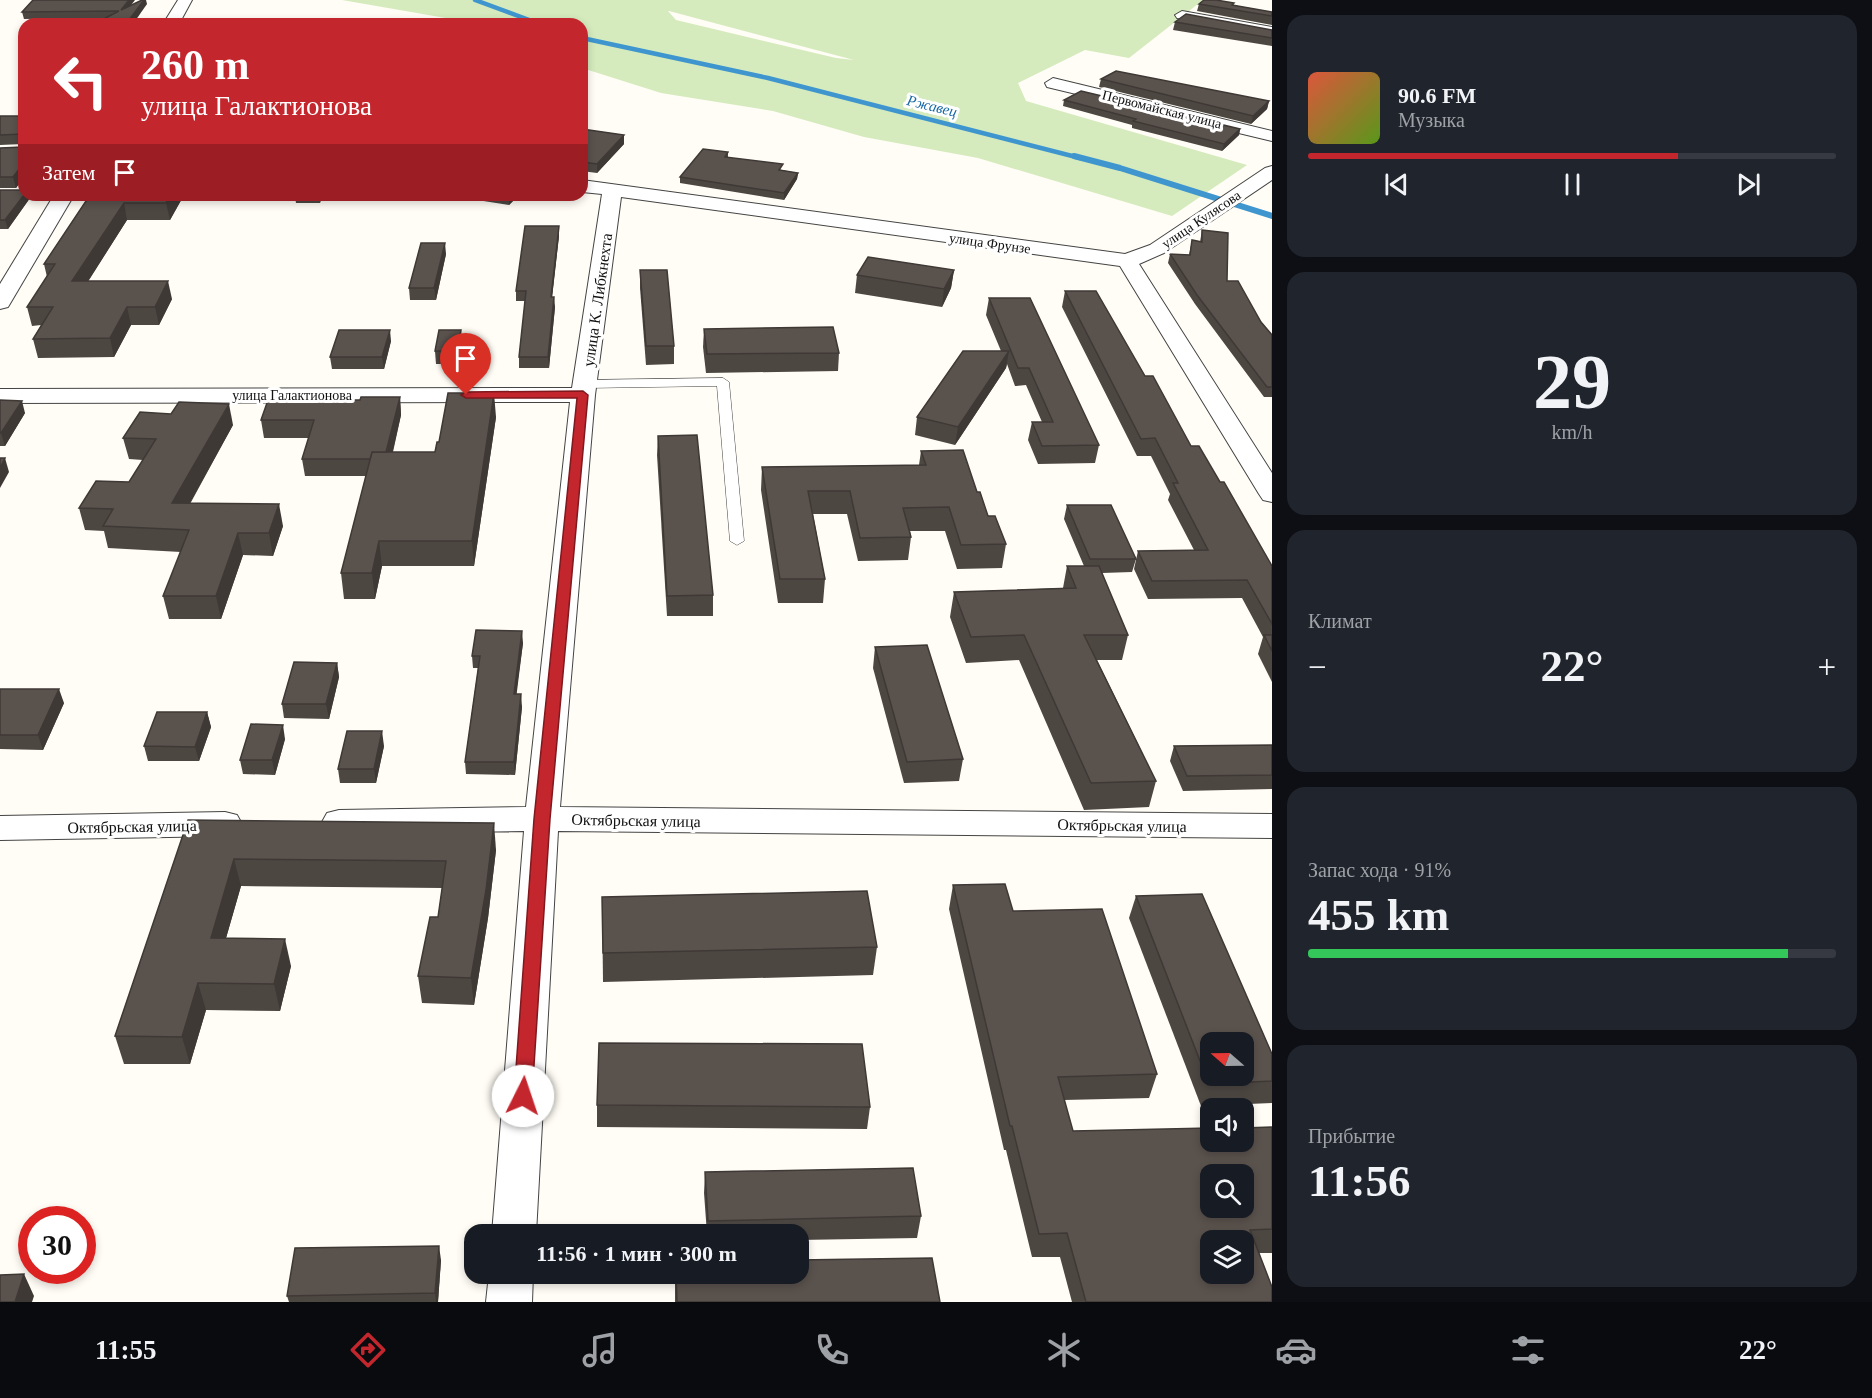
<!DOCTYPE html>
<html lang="ru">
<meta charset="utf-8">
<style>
:root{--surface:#171b24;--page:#20242c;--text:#f1f3f6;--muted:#9ea1a6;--line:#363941;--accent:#c4262e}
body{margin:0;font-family:"Times New Roman",serif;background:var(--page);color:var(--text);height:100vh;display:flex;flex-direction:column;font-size:22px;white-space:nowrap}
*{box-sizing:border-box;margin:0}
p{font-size:20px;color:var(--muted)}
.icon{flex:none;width:33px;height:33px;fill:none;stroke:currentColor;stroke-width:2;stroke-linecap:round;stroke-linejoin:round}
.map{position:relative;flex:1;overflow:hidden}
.drawer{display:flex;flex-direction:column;gap:15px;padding:15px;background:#0d0f14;width:600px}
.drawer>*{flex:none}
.top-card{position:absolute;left:18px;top:18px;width:570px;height:183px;border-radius:18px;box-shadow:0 3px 9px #0003;background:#c4262e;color:#fff;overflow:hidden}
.needle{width:39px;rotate:290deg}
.fabs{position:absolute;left:1200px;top:1032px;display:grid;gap:12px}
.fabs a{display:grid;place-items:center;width:54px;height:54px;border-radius:12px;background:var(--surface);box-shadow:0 3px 9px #0003;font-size:30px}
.speed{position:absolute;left:18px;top:1206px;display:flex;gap:12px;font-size:30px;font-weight:700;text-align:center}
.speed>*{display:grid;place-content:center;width:78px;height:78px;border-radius:50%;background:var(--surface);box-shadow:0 3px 9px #0003;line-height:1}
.speed .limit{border:9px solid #d22;background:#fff;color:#111}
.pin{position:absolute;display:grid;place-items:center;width:51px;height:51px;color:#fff;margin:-62px -26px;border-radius:50% 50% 50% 0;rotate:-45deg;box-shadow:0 0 6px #0007}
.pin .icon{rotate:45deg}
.me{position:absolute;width:66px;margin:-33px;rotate:4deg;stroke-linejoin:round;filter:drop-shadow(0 0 4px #0008)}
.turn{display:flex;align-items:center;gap:21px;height:126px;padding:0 24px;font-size:27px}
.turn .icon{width:78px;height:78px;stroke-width:2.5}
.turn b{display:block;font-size:42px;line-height:51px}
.then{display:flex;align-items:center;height:57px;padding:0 24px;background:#0003;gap:12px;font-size:22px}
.big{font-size:45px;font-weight:700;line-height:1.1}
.drawer .card{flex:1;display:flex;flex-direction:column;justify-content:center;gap:9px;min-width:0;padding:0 21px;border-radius:18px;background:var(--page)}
.drawer .dial{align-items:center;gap:0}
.dial b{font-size:78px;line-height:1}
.song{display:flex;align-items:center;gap:18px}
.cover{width:72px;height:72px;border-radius:9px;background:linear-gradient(135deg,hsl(10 70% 55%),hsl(90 70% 35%))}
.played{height:6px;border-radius:3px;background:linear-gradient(90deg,var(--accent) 70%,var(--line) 70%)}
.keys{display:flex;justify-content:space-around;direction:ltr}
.heat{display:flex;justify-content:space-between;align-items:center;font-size:33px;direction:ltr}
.charge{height:9px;border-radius:4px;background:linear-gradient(90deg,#34c759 91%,var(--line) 0)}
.trip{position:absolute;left:464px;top:1224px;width:345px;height:60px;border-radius:18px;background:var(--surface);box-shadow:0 3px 9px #0003;font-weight:700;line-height:60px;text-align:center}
.menu{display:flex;height:96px;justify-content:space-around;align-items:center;background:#090b0e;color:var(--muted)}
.menu .icon{width:42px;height:42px}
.menu .current{color:var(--accent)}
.menu b{font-size:27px;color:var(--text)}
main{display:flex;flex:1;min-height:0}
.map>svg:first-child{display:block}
.green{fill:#d5ebbd;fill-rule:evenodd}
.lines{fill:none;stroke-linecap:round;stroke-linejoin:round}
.stream-far1{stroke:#3f96cf;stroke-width:4.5}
.stream{stroke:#3f96cf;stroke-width:6}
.lane-casing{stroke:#444;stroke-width:1}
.street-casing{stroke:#444;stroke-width:2}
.lane{fill:#fff;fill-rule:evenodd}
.street{fill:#fff;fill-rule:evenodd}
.wall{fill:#4d4742}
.shaded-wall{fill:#3f3936}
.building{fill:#5a524d;stroke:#3f3936;stroke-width:1.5;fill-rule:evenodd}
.route{fill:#c4262e;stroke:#7f191e;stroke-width:1.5}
.labels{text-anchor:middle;stroke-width:6;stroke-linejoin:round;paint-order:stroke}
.far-street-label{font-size:14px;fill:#111;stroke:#fff}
.far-water-label{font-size:15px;font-style:italic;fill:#1768a6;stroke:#fff}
.street-label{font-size:16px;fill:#111;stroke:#fff}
</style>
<main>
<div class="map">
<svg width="1272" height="1302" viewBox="0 0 1272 1302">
<rect width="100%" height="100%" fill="#fffdf5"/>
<path class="green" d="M342,0H1203L1129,58L1085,50L1018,83L1026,101L1247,165L1172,216L978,158L864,137L773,111L661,93L582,68V24H480ZM668,11H669L854,60L836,58L676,20Z"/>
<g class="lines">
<g class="stream-far1">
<polyline points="475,0 540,24"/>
<polyline points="582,38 768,78 1080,158"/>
</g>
<polyline class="stream" points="1074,156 1120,168 1272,216"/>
<defs>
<polygon id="lane" points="723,378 729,382 744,541 737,545 730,541 717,386 585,388 579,384 585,380"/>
<g id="street">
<polygon points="178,0 192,0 179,24 163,24"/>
<polygon points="1182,11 1272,27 1272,37 1177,18 1175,15"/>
<polygon points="1053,78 1272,131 1272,141 1047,87 1045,83"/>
<polygon points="1272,166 1272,180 1164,253 1139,264 1272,473 1272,502 1263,500 1259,494 1120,266 621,197 595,395 560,807 1272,814 1272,838 558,831 536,1234 492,1234 524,831 339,834 327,831 322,822 327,813 339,810 526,807 570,402 0,403 0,389 572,388 602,194 582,192 582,180 1125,254 1150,245 1265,168"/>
<polygon points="54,195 74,195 11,302 8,307 0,309 0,284"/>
<polygon points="225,812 237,815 242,824 237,833 225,836 0,840 0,816"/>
<polygon points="489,1274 533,1274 532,1302 486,1302"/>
</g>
</defs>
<use href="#lane" class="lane-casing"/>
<use href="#street" class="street-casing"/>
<use href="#lane" class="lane"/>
<use href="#street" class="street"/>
</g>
<g class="wall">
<polygon points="147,4 105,18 24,19 22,12"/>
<polygon points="1199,4 1233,5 1272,12 1272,25 1197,11"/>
<polygon points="1175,22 1272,30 1272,46 1173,30"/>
<polygon points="1101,79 1269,101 1267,109 1251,124 1099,87"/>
<polygon points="1064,100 1240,129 1239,135 1222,151 1132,128 1132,125 1063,106"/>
<polygon points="0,116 24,116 24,177 16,188 0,188 0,148 23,147 23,144 0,145"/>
<polygon points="582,129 624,135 624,144 597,173 582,171"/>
<polygon points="728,152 728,157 782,170 798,173 797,179 784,200 680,183 680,177"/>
<polygon points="0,190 24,195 29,195 30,198 8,229 0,229"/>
<polygon points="90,195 184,195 170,220 127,220 88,281 172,299 159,325 131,325 114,357 38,358 33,339 41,325 32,326 27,307 47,277 44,264"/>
<polygon points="322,195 320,203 296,203 295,197"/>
<polygon points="445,195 519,195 509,205"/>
<polygon points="559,226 559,236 552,297 555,307 549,368 519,368 519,357 525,301 516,301 516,291"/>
<polygon points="1202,230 1227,281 1272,335 1272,397 1264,397 1195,304 1168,263 1170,254 1189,255 1192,240 1200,242"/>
<polygon points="446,254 436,300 410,300 409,288"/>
<polygon points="640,270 674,346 674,364 646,365 640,288"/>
<polygon points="954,270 951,288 942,307 855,293 857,275"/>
<polygon points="1065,291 1145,376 1191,446 1220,482 1272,566 1272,682 1258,654 1263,637 1242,598 1148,599 1134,569 1138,551 1194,550 1168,500 1170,494 1151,456 1137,456 1062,307"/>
<polygon points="989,298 1099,445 1095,463 1038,464 1028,440 1032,422 1042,422 1026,385 1015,386 1007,364 1006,368 955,445 915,435 917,417 1001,351 986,315"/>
<polygon points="704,329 839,353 838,371 706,373 703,347"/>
<polygon points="391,341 384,369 332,369 330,357"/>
<polygon points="462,342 458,364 436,364 435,351"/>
<polygon points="400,397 401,415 393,452 435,452 439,442 496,417 474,566 382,566 375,599 344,599 341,573 366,476 305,476 302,459 309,438 264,438 261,420 360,400"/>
<polygon points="0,400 25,413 5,446 0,446"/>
<polygon points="233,425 190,504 283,526 273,556 243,555 221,619 169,619 163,596 181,552 108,548 104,531 85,530 79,508 129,482 143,460 129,459 123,438"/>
<polygon points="658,436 713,595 713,616 667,616 657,455"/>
<polygon points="921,451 988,516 1006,544 1002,568 957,569 945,531 910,531 911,537 908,560 858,561 847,514 813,514 825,579 823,603 778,603 761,490 762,467 919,465"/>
<polygon points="1067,505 1136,559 1132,572 1102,573 1128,635 1122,660 1097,660 1156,781 1149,807 1084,810 1019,660 966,663 950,617 954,592 1063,588 1067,566 1084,566 1064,519"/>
<polygon points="523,643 516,694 522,707 515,775 466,774 465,762 478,668 473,668 472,656"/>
<polygon points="875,647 963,759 959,781 904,783 873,668"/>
<polygon points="337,663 339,677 329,719 284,718 282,704"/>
<polygon points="0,689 64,703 43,750 0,749"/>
<polygon points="207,712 211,727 199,761 148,761 144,746"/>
<polygon points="285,739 275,775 243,774 240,760"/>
<polygon points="1272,745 1272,789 1183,791 1170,761 1174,746"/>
<polygon points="384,746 376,783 340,783 338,769"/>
<polygon points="188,820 496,850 488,918 474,1005 422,1003 418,976 438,917 442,888 241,886 226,938 291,966 280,1011 206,1010 190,1064 124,1064 115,1036"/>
<polygon points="953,885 1013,911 1157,1074 1149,1098 1064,1100 1073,1131 1272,1127 1272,1253 1259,1253 1272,1302 1072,1302 1060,1257 1032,1257 1006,1150 1004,1150 949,909"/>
<polygon points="1136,896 1272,1054 1272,1103 1201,1106 1129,918"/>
<polygon points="602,897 877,947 873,975 603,982"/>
<polygon points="597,1105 870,1107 867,1129 597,1127"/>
<polygon points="705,1172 921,1216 917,1238 798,1240 798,1234 707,1234 704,1193"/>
<polygon points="441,1260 438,1302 289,1302 287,1296"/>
<polygon points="675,1274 798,1274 940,1302 675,1302"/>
</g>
<g class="shaded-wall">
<polygon points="129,0 135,0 122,17 121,10"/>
<polygon points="144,0 146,0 147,4 133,24 126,24"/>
<polygon points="1269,101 1267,109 1251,124 1253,116"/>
<polygon points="1240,129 1239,135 1222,151 1224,144"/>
<polygon points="624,135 624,144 597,173 597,164"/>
<polygon points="24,153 24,177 16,188 13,177 21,157"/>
<polygon points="798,173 797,179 784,200 784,193"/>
<polygon points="24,195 29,195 30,198 8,229 5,220"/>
<polygon points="171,195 184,195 170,220 166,203"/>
<polygon points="319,195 322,195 320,203 319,197"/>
<polygon points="509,195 519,195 509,205"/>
<polygon points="124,203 127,220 77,299 72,281"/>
<polygon points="559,226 559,236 551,307 551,297"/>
<polygon points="445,243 446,254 436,300 434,288"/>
<polygon points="954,270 951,288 942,307 944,289"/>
<polygon points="168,281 172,299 159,325 155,307"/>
<polygon points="554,297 555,307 549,368 548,357"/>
<polygon points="127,307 131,325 114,357 110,338"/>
<polygon points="390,330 391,341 384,369 382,357"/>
<polygon points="461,330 462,342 458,364 457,351"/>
<polygon points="1009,351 1006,368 955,445 958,427"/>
<polygon points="494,393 496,417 474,566 472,541"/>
<polygon points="400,397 401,415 387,476 385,459"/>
<polygon points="22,401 25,413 5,446 1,433"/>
<polygon points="229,404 233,425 177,526 172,503"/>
<polygon points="5,458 9,472 0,488 0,468"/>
<polygon points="279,504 283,526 273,556 269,533"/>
<polygon points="238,533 243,555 221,619 216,596"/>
<polygon points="379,541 382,566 375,599 372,573"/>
<polygon points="522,631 523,643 515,707 514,694"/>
<polygon points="337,663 339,677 329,719 326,704"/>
<polygon points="59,689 64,703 43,750 38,735"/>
<polygon points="521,694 522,707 515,775 514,762"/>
<polygon points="207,712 211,727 199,761 195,747"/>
<polygon points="283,725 285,739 275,775 272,760"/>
<polygon points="382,731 384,746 376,783 374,769"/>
<polygon points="494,823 496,850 488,918 474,1005 471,978"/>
<polygon points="234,859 241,886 218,966 211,938"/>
<polygon points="285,939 291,966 280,1011 274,984"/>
<polygon points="198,983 206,1010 190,1064 182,1037"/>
<polygon points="439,1246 441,1260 438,1302 436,1302 435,1293"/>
<polygon points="24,1274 34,1296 32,1302 15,1302"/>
</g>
<g class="building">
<polygon points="33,0 129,0 121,10 142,0 144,0 126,24 94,24 119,11 22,12"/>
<polygon points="1204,0 1216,0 1234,3 1232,5 1272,12 1272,16 1199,4"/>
<polygon points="1186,14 1272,30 1272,38 1175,22"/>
<polygon points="1116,71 1269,101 1253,116 1101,79"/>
<polygon points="1081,91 1240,129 1224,144 1133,121 1136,119 1064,100"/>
<polygon points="0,116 24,116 24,153 21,157 24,157 24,163 13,177 0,177 0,148 23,147 23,134 0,135"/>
<polygon points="582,129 624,135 597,164 582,162"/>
<polygon points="703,149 728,152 725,157 783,164 779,170 798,173 784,193 680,177"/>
<polygon points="0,190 24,190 24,195 5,220 0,220"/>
<polygon points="90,195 171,195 166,203 124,203 72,281 168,281 155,307 127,307 110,338 33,339 53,307 27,307 55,264 44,264"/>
<polygon points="296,195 319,195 319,197 295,197"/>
<polygon points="525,226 559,226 551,297 554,297 548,357 519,357 526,291 516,291"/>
<polygon points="1202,230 1228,233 1227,281 1238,281 1261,322 1272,335 1272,387 1267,387 1197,295 1170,254 1190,255 1192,240 1202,242"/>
<polygon points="421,243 445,243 434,288 409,288"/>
<polygon points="868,257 954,270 944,289 857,275"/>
<polygon points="640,270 667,270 674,346 646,346"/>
<polygon points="1065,291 1096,291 1145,376 1153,376 1191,446 1199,446 1220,482 1224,482 1272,566 1272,624 1247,580 1152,581 1138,551 1208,550 1173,483 1178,483 1155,438 1141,439"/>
<polygon points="989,298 1030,298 1099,445 1042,446 1032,422 1053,422 1029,368 1018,368"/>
<polygon points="833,327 839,353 707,354 704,329"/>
<polygon points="339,330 390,330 382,357 330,357"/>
<polygon points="439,330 461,330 457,351 435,351"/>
<polygon points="963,351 1009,351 958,427 917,417"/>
<polygon points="448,393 494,393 472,541 379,541 372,573 341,573 372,452 435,452 437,442 439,442"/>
<polygon points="361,397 400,397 386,452 372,452 370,459 302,459 314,420 261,420 268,400 360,400"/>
<polygon points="0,400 22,401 1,433 0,433"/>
<polygon points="179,402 229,404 172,503 279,504 269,533 238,533 216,596 163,596 189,530 103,526 113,509 79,508 96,481 129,482 156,439 123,438 140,412 171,414"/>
<polygon points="697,435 713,595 667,596 658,436"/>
<polygon points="963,450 977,492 980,492 988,516 995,516 1006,544 961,545 949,507 903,508 911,537 860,538 850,491 808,491 825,579 780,579 762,467 926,465 921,451"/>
<polygon points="0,458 5,458 0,468"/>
<polygon points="1067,505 1111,505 1136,559 1090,559"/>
<polygon points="1067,566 1099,566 1128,635 1084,635 1156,781 1091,783 1024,635 971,637 954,592 1076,588"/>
<polygon points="476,630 522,631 514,694 521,694 514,762 465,762 480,656 472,656"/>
<polygon points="1264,635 1272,635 1272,651"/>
<polygon points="927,645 963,759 907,762 875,647"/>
<polygon points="294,662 337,663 326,704 282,704"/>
<polygon points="0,689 59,689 38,735 0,735"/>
<polygon points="157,712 207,712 195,747 144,746"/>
<polygon points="251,724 283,725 272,760 240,760"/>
<polygon points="347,731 382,731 374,769 338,769"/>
<polygon points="1272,745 1272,775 1187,776 1174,746"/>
<polygon points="188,820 494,823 486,890 471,978 418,976 430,917 438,917 446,861 234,859 211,938 285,939 274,984 198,983 182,1037 115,1036"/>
<path d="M1005,884L1013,911L1102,909L1157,1074L1058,1077L1073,1131L1210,1128V1142H1244V1128L1272,1127V1229L1250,1230L1272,1287V1302H1086L1067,1233L1039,1234L1012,1126H1010L953,885ZM1210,1174H1244V1208H1210ZM1210,1240H1244V1274H1210Z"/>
<polygon points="867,891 877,947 603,953 602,897"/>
<path d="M1202,894L1272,1054V1081L1209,1084L1136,896ZM1210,1042H1244V1076H1210Z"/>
<polygon points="599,1043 862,1044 870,1107 597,1105"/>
<polygon points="913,1168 921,1216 708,1221 705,1172"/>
<polygon points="439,1246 435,1293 287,1296 295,1248"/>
<polygon points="932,1258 940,1302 677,1302 676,1274 798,1274 798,1260"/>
<polygon points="24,1274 15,1302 0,1302 0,1275"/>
</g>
<polygon class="route" points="583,391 588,395 550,819 532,1096 530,1102 523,1104 517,1102 514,1096 534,819 577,398 466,398 461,395 466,392"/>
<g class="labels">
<g class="far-street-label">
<text transform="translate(1162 109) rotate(14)" y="5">Первомайская улица</text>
<text transform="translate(1201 219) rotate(-34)" y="5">улица Кулясова</text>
<text transform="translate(990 243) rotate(8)" y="5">улица Фрунзе</text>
<text x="292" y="400">улица Галактионова</text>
</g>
<g class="far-water-label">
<text transform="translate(932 106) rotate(14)" y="5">Ржавец</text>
</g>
<g class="street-label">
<text transform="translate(597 300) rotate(-82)" y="6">улица К. Либкнехта</text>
<text transform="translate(636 820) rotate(1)" y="6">Октябрьская улица</text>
<text transform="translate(1122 825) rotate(1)" y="6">Октябрьская улица</text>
<text transform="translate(132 826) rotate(-1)" y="6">Октябрьская улица</text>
</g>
</g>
</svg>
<div class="fabs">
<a><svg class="needle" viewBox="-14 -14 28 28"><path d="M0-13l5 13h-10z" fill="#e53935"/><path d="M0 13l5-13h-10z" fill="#9ea1a6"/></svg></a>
<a><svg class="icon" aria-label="sound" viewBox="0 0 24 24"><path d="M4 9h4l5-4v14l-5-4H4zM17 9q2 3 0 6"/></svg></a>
<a><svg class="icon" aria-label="search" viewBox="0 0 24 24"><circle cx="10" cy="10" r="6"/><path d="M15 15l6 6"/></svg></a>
<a><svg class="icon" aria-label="layers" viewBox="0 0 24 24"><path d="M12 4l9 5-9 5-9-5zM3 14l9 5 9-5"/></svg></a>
</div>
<div class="speed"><div class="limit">30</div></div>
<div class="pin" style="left:466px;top:395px;background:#d93025"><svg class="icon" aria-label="arrive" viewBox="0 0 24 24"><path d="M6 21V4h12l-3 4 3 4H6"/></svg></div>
<svg class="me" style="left:523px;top:1096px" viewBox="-20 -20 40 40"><circle r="19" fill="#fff"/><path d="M0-13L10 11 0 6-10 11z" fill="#c4262e"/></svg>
<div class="trip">11:56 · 1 мин · 300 m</div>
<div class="top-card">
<div class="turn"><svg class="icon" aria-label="left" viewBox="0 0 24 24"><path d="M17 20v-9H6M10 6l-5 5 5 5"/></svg><div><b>260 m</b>улица Галактионова</div></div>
<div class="then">Затем<svg class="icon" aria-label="arrive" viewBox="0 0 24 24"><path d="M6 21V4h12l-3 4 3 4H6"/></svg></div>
</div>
</div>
<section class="drawer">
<div class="card">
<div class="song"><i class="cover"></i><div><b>90.6 FM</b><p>Музыка</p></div></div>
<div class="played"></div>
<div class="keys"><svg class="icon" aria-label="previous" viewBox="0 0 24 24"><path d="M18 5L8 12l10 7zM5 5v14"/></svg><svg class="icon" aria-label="pause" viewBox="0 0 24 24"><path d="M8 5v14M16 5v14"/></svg><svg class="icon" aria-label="next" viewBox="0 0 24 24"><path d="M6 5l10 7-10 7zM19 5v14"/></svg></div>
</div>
<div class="card dial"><b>29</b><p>km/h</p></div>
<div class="card"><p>Климат</p>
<div class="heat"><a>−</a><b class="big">22°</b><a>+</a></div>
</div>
<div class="card"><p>Запас хода · 91%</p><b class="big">455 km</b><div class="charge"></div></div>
<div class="card"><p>Прибытие</p><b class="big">11:56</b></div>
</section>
</main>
<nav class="menu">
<b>11:55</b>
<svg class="icon current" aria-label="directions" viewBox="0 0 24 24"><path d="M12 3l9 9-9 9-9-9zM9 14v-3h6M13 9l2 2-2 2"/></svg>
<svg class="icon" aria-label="music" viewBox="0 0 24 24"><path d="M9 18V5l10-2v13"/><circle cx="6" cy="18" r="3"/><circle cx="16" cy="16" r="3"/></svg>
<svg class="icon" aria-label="phone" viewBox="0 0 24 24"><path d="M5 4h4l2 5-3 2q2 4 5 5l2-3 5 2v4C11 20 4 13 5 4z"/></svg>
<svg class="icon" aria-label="climate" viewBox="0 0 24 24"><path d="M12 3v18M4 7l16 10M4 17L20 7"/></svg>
<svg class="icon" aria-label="car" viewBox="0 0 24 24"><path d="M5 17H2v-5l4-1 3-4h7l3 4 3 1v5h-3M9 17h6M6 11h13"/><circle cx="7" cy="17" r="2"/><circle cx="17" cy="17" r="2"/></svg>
<svg class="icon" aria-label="filters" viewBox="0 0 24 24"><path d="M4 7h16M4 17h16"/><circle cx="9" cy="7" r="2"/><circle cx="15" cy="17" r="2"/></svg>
<b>22°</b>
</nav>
